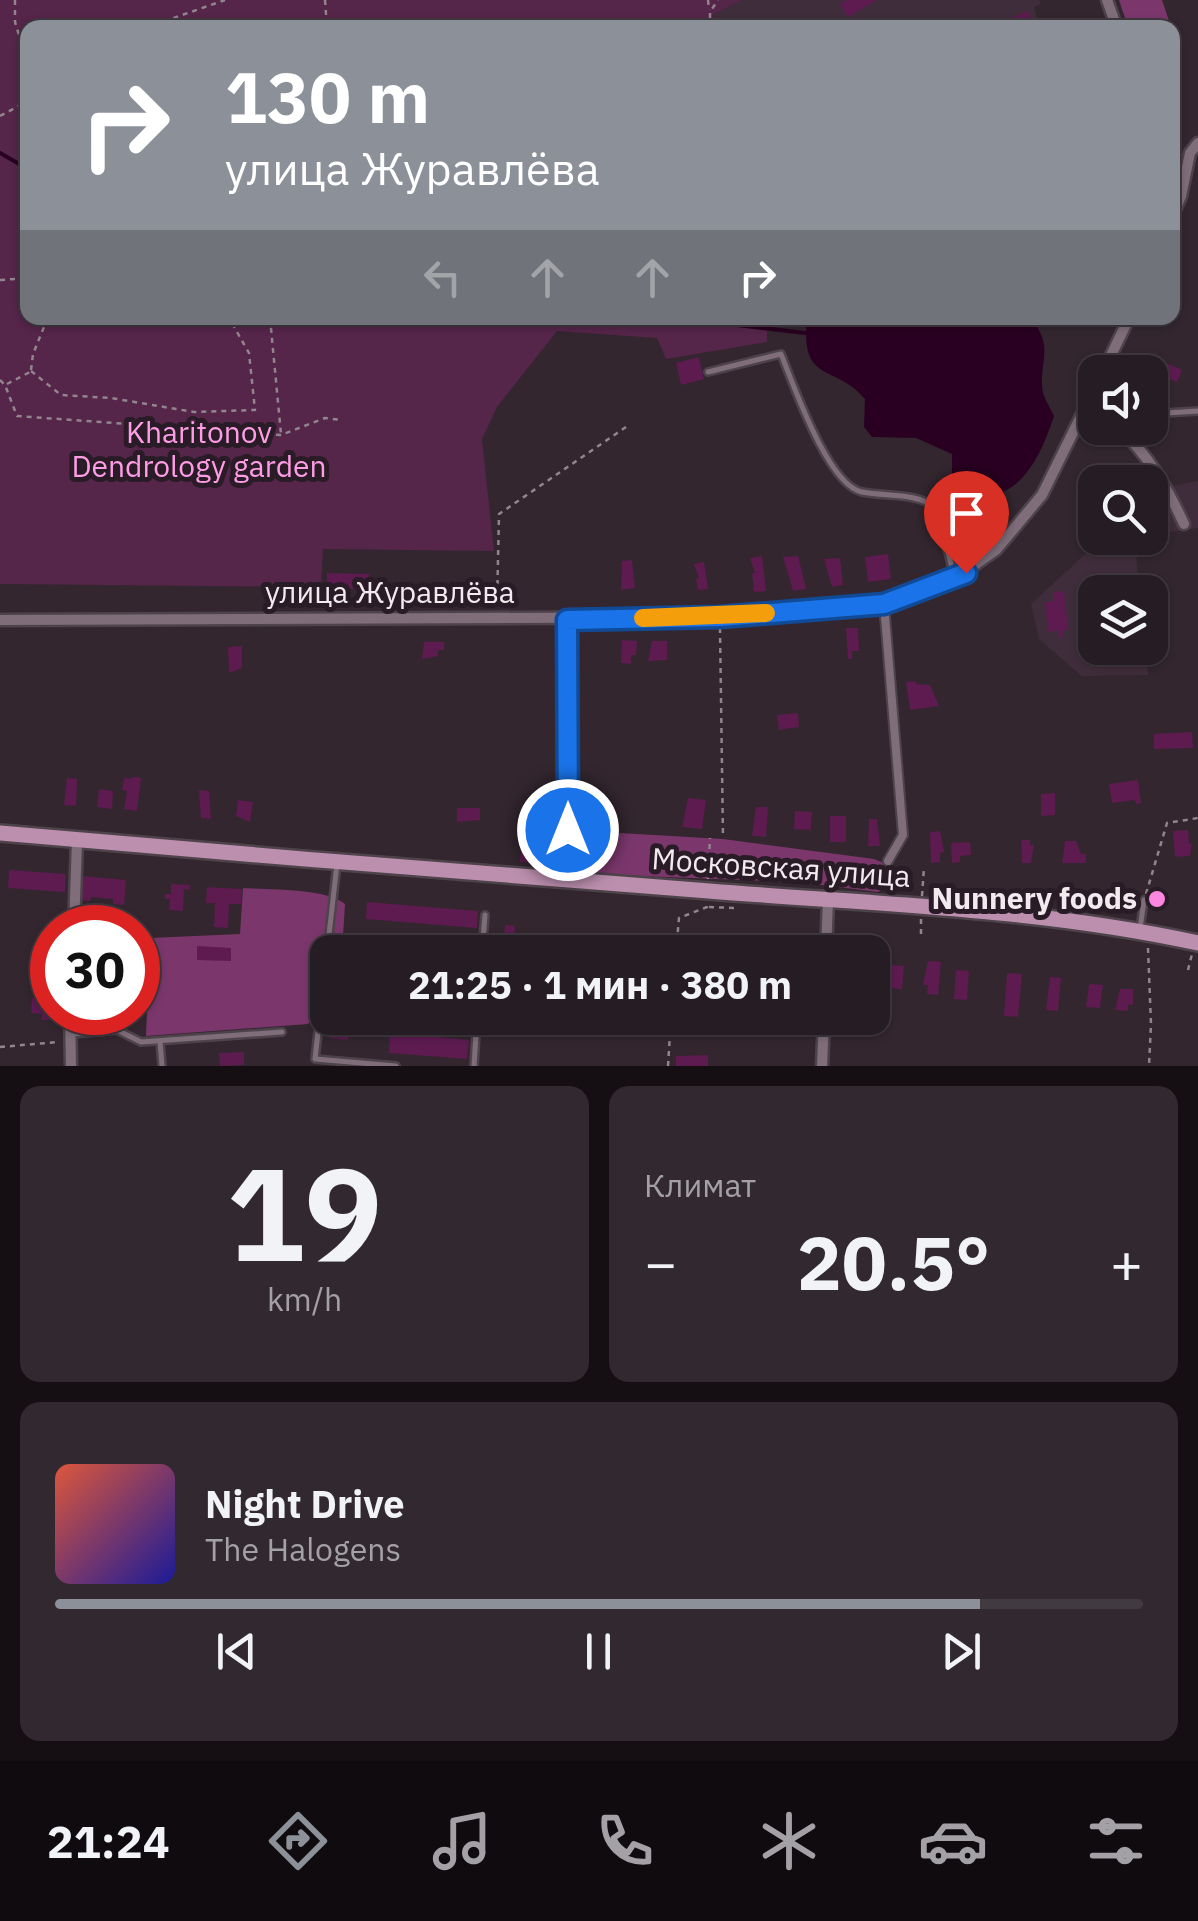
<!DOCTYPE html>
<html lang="ru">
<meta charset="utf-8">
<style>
:root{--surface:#261c23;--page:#322930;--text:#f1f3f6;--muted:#a4a1a6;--line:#423a41;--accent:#8c9099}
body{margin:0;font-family:"IBM Plex Sans",sans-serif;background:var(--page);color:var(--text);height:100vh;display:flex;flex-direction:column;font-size:38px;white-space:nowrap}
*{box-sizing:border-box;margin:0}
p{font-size:32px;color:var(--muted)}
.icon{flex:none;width:55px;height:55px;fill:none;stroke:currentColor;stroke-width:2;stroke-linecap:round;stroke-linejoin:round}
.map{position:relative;height:1066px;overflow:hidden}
.drawer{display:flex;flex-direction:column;gap:20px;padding:20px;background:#150f13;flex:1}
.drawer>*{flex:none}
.guide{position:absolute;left:20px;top:20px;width:1160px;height:305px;border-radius:20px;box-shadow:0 2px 8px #0004,0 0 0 2px var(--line);background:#8c9099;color:#fff;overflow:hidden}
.tools{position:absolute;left:1078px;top:355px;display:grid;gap:20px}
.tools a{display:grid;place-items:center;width:90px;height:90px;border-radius:20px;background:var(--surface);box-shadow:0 2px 8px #0004,0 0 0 2px var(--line);font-size:50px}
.speed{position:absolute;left:30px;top:905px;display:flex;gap:20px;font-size:50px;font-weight:700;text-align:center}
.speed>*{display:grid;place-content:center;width:130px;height:130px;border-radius:50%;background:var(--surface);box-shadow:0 2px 8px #0004,0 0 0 2px var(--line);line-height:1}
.speed .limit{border:15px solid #d22;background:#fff;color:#111}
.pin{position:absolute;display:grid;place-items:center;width:85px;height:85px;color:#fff;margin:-102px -42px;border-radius:50% 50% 50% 0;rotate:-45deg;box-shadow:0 0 10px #0007}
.pin .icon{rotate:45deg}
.me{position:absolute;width:110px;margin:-55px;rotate:0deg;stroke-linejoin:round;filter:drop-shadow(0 0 8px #0008)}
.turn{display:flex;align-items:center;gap:35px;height:210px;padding:0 40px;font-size:45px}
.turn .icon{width:130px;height:130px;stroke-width:2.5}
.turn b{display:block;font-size:70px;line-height:85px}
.lanes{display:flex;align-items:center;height:95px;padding:0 40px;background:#0003;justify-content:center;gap:50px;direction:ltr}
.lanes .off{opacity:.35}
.big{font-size:75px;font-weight:800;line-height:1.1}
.drawer .card{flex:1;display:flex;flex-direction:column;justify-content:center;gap:15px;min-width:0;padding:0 35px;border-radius:20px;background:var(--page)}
.drawer .dial{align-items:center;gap:0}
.dial b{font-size:130px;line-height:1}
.song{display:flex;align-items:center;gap:30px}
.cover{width:120px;height:120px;border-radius:15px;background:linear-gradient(135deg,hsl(10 70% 55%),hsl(240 70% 35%))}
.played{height:10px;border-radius:5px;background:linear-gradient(90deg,var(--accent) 85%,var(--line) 85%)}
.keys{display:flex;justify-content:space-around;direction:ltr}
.heat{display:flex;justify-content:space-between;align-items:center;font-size:55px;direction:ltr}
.drawer .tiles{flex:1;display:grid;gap:20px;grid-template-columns:1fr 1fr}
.card:last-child{grid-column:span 2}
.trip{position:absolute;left:310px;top:935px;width:580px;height:100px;border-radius:20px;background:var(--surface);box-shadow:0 2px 8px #0004,0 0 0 2px var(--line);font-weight:800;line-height:100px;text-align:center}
.tabs{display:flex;height:160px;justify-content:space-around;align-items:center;background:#0f0b0e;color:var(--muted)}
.tabs .icon{width:70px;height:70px}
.tabs .current{color:var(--accent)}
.tabs b{font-size:45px;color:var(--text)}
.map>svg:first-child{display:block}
.built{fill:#402d3b}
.green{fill:#55254a}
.forest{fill:#7b376c}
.water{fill:#290021}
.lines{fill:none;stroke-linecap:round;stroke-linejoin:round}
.stream{stroke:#290021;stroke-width:4}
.building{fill:#5d1b50}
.service-casing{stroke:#4f434b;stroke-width:10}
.pedestrian-casing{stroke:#4f434b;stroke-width:12}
.minor-casing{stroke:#4f434b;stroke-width:15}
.primary-casing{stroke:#4f434b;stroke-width:20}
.path{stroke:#91868d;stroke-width:2.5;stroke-dasharray:5 5;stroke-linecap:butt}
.service{stroke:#7f6e7a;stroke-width:5}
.pedestrian{stroke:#7f6e7a;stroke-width:8}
.minor{stroke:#7f6e7a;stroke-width:10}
.primary{stroke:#bc8faf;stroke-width:15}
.route-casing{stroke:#114b97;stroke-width:25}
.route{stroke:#1a73e8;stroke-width:18}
.slow{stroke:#f59e0b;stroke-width:18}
.poi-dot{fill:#fd86e1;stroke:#291c26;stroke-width:4}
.labels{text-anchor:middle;stroke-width:10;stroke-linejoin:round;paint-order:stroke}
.park-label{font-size:30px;fill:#fe9ce6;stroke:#291c26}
.street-label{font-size:30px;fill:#f3eaf0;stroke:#291c26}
.poi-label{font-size:30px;font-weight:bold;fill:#f3eaf0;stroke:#291c26;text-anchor:end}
</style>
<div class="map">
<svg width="1198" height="1066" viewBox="0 0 1198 1066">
<rect width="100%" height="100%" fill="#33262f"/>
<g class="built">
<polygon points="742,0 1039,0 1041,4 1034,7 1040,28 715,28 712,15"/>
<polygon points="1162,470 1170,486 1198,481 1198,528 1157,534 1153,519 1159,516 1153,504 1150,504 1150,492 1155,489"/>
<polygon points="1103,538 1135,538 1139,592 1095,592 1095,648 1145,648 1148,675 1082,676 1039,639 1031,604"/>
</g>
<polygon class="green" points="0,0 742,0 712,15 715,28 28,28 28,318 767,318 767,342 666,359 657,338 557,331 497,407 482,439 494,551 323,549 321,587 0,584"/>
<g class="forest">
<polygon points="1119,0 1162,0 1171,27 1128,27"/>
<path d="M568,830L723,839L874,859L893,867C898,880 887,885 878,892L798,882L588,874L571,870Z"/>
<path d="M243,888C270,890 325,888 345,904L342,952H328L327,1003L308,1024L146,1036L150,938L240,934Z"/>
</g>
<path class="water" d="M807,318H1031C1053,346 1041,357 1042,386C1042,396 1050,407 1054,416C1044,446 1027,490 991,495C977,497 966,490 952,491V454L916,438L872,437L864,427L865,399C835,363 800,385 807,318Z"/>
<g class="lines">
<g class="stream">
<polyline points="0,153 28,169"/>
<polyline points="679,318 805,333"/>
</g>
</g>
<g class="building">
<polygon points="847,0 877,0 848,17 840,4"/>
<polygon points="1028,11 1035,28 1013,28 1009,19"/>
<polygon points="699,357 704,379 681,385 676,363"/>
<polygon points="1164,362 1182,370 1177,382 1159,375"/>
<polygon points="888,554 891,579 868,582 865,557"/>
<polygon points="762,556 766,591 754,592 752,573 755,573 750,558"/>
<polygon points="798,556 806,589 793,591 783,557"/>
<polygon points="840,558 843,585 832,587 824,559"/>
<polygon points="632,560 635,588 621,590 622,561"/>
<polygon points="704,562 708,589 698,590 696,579 699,578 694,564"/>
<polygon points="327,573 369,574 368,589 327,588"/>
<polygon points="1064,591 1068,630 1062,631 1063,637 1059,638 1058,630 1048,632 1045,602 1054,601 1053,592"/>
<polygon points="846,628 858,628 859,651 852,651 852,659 848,659"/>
<polygon points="622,640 637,641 636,655 631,655 631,664 621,663"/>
<polygon points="652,641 667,641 667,660 648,661"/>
<polygon points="424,642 444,642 444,650 438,650 438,656 422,659"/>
<polygon points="242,646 242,668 229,673 228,647"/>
<polygon points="915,681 916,684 930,685 939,706 910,710 906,682"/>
<polygon points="798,713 799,727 779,730 777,715"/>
<polygon points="1192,732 1193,748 1154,749 1154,734"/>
<polygon points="132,777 141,778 137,811 124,809 127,791 122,790 124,778 131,779"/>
<polygon points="67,778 77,779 76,806 64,805"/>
<polygon points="1138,780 1141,803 1136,804 1135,800 1112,803 1109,784"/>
<polygon points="99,789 113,791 112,809 97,807"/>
<polygon points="199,790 209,791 211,819 201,818"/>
<polygon points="575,791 586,791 590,826 575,826"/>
<polygon points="1055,793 1055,815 1041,816 1041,794"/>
<polygon points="688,798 706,800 702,829 682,827"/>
<polygon points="238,800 253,802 250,822 236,816"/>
<polygon points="547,801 548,818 543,818 543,823 531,823 530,802"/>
<polygon points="756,807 768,807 766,837 752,836"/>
<polygon points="457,808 480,808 480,820 457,822"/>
<polygon points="795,811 812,812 811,830 794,829"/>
<rect x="830" y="816" width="16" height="26"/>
<polygon points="869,819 877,819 880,846 868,846"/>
<polygon points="1188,830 1189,844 1192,843 1190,856 1175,857 1173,831"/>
<polygon points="940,831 944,852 940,853 940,862 931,863 930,832"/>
<polygon points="534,840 552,842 547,858 537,858 537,863 520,862 521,848 533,849"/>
<polygon points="1021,840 1030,840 1030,845 1034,845 1031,863 1022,863"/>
<polygon points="1065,841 1076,841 1081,854 1086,854 1086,863 1062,863"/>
<polygon points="970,842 971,855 960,856 960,862 952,863 951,843"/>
<polygon points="9,870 66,874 65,892 8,888"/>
<polygon points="82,876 126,880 124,905 113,904 113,899 91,897 90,901 80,900"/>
<polygon points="171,884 190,885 189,890 184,889 183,911 169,910 170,899 165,899 165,894 171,894"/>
<polygon points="207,887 242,889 241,904 229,904 228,928 214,927 215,903 206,903"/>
<polygon points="367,902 478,911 477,928 366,919"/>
<polygon points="505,925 515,926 514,941 518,941 517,951 512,952 503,952"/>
<polygon points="413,938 475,943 474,952 412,952"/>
<polygon points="197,946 231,948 231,961 197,960"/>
<polygon points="928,961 941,962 938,995 927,994 928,985 923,985"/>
<polygon points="889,965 904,966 902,989 888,988"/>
<polygon points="956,970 969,971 967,1000 954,999"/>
<polygon points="1007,973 1022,974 1018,1017 1004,1016"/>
<polygon points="1050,977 1061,978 1058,1011 1046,1010"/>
<polygon points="1089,984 1103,985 1100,1008 1086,1007"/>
<polygon points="1120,989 1133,989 1133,1005 1128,1005 1128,1011 1115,1010"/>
<polygon points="32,998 52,999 54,1020 42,1020 42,1014 31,1013"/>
<polygon points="330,1018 350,1018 348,1040 329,1038"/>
<polygon points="360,1018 407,1018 402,1034 469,1040 467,1059 389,1053 390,1034 395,1034 396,1024 360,1020"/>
<polygon points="244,1052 244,1065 220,1066 219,1053"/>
<polygon points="708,1055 708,1066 676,1066 676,1056"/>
</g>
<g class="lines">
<defs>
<g id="service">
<path d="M708,372L781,354C794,386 828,485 862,492C889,497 914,492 937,508L954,576"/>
<polyline points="1150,414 1198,411"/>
<polyline points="337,864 315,1059 396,1066"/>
<polyline points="1140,929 1144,900"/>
<polyline points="482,952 485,915"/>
<polyline points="73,1034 117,1030 141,1042 282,1032"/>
<polyline points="160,1041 162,1066"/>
<polyline points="474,1066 477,1018"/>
</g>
<polyline id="pedestrian" points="884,604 903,835 888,861"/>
<g id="minor">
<polyline points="1107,0 1117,28"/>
<polyline points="1172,169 1181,196 1172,217"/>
<polyline points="1181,196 1190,153 1198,143"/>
<polyline points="1103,372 1129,318"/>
<path d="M1119,428C1149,456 1167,487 1184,524"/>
<polyline points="0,620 720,617 884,604 955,579 996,550 1042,495 1095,388"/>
<polyline points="567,879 567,620"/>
<polyline points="74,928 77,840"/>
<polyline points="826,952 828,900"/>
<polyline points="70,1012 71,1066"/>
<polyline points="822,1066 824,1018"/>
</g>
<path id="primary" d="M0,833C236,854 473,873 709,891C872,904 1038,908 1198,943"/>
</defs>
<use href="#service" class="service-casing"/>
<use href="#pedestrian" class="pedestrian-casing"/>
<use href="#minor" class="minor-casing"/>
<use href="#primary" class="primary-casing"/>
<g class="path">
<polyline points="15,0 15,22 28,65"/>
<polyline points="325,0 327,28"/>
<polyline points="708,0 709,10"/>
<polyline points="145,28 225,0"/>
<polyline points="710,28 710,12 718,0"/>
<polyline points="0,116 28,101"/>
<polyline points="0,280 28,278"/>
<polyline points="270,318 281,434"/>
<polyline points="31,370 33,354 46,322 76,318"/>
<polyline points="31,371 61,395 111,398 194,412 255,410 249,353 229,318"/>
<polyline points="0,380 5,385 17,416 281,435 325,418 342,420"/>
<polyline points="7,384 30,372"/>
<polyline points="497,605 499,514 626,427"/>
<polyline points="720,628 723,838"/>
<polyline points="708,879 710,838"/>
<polyline points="1146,894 1167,823 1198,818"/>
<polyline points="922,896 924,867"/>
<polyline points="709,907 735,908"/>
<polyline points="921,934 921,917"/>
<polyline points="1148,948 1151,1024 1149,1066"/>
<polyline points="676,952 679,918 707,907 707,904"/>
<polyline points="1188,970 1192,954"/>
<polyline points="0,1047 58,1042"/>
<polyline points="668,1066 671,1018"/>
</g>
<use href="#service" class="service"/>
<use href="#pedestrian" class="pedestrian"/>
<use href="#minor" class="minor"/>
<use href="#primary" class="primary"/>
</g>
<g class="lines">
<defs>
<polyline id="route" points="568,830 567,620 720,617 884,604 966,573"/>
</defs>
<use href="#route" class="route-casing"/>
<use href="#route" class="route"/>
<polyline class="slow" points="643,618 766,613"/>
</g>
<circle class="poi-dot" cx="1157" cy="899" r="10"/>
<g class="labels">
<g class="park-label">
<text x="199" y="443">Kharitonov<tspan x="199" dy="34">Dendrology garden</tspan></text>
</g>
<g class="street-label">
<text x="390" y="603">улица Журавлёва</text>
<text transform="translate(781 868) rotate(4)" y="10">Московская улица</text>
</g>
<g class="poi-label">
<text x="1137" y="909">Nunnery foods</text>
</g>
</g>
</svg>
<div class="tools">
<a><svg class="icon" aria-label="sound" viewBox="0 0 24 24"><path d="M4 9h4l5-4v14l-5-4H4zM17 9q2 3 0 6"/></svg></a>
<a><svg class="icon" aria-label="search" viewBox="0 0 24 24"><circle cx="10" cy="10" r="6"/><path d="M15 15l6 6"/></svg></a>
<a><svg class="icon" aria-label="layers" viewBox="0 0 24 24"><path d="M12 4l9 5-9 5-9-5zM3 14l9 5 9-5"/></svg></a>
</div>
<div class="speed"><div class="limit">30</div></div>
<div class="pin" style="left:966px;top:573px;background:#d93025"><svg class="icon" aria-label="arrive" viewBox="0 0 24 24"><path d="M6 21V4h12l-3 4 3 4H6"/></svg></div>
<svg class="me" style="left:568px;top:830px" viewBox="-20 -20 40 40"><circle r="17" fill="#1a73e8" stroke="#fff" stroke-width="3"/><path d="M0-11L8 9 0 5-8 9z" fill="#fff"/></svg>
<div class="trip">21:25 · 1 мин · 380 m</div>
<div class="guide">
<div class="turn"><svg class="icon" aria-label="right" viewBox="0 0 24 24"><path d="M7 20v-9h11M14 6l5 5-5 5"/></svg><div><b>130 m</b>улица Журавлёва</div></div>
<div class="lanes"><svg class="icon off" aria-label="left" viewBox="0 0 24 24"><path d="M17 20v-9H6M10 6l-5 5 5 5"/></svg><svg class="icon off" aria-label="ahead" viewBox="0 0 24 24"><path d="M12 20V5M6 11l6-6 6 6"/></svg><svg class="icon off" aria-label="ahead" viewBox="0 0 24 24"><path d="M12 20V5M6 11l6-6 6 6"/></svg><svg class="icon" aria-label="right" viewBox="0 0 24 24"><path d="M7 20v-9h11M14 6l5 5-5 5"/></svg></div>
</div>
</div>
<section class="drawer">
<div class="tiles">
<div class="card dial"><b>19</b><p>km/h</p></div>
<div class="card"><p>Климат</p>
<div class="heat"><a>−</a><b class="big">20.5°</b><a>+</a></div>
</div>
<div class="card">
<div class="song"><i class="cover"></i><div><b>Night Drive</b><p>The Halogens</p></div></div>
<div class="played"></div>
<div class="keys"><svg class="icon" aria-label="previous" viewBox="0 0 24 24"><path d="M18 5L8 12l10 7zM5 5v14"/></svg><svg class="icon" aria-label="pause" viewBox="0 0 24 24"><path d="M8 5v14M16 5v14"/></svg><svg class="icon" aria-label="next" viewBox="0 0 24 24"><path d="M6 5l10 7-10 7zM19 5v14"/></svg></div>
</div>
</div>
</section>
<nav class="tabs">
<b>21:24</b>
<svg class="icon current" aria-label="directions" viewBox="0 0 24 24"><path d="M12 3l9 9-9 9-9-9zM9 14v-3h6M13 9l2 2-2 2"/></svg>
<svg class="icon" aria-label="music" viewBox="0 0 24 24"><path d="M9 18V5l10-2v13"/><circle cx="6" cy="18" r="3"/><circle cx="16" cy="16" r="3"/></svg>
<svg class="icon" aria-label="phone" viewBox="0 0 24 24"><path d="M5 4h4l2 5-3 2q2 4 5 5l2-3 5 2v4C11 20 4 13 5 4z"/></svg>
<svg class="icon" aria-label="climate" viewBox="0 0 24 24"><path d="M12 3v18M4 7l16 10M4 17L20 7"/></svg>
<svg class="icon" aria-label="car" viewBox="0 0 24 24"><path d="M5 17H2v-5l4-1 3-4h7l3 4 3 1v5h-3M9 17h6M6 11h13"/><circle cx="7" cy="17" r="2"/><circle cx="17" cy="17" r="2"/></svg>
<svg class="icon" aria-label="filters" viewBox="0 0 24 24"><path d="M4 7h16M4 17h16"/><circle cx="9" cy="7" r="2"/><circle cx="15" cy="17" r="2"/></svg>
</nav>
